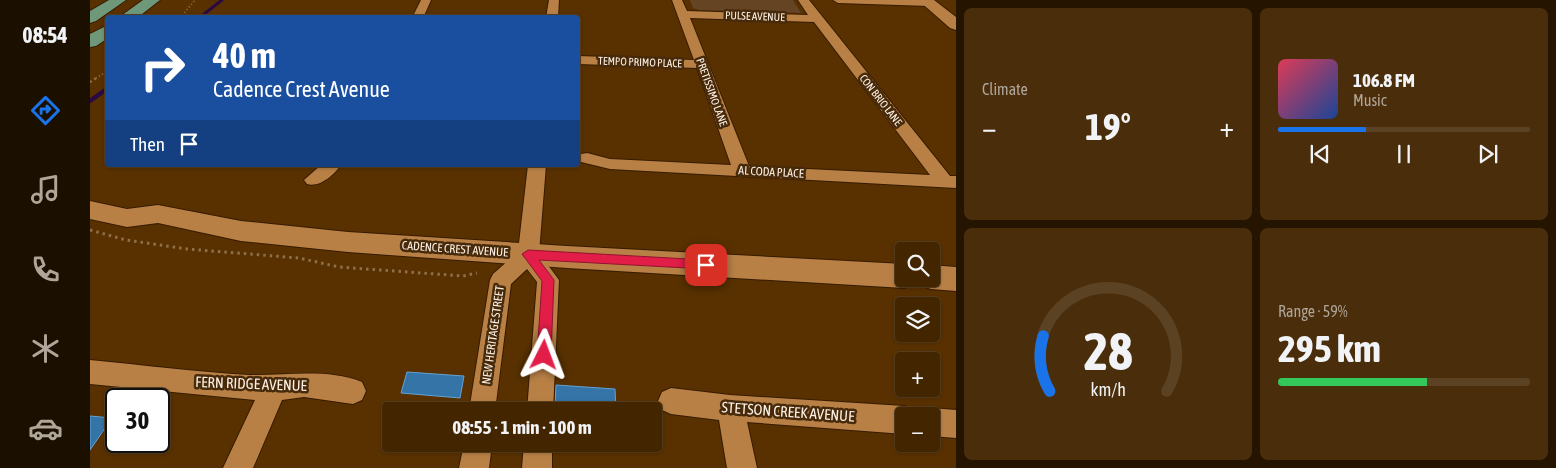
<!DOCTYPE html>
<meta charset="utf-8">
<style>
:root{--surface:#432500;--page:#4a2d0a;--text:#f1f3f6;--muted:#afa599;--line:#5b4222;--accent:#1a73e8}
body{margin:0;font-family:"Asap Condensed",sans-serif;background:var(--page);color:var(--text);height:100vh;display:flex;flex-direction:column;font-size:19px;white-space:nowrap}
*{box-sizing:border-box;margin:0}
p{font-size:16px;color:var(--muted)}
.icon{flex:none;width:28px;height:28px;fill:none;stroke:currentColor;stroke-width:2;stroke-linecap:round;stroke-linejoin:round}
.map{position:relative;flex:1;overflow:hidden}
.side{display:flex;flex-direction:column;gap:8px;padding:8px;background:#251400;width:600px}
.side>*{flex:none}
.banner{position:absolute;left:15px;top:15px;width:475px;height:152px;border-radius:5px;box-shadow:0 1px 4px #0004,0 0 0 1px var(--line);background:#1a4fa0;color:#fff;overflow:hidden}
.buttons{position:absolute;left:805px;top:242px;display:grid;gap:10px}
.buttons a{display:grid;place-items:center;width:45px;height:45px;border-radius:5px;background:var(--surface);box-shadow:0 1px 4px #0004,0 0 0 1px var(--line);font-size:25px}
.speed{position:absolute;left:15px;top:388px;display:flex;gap:10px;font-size:25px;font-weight:700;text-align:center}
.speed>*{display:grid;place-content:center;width:65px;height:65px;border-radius:50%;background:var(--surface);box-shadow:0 1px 4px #0004,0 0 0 1px var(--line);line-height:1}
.speed .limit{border:2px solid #111;border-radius:8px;background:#fff;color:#111}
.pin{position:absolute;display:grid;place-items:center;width:42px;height:42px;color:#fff;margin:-21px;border-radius:10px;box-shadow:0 2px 8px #0006}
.me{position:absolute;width:55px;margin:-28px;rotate:3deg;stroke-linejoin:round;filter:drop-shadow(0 0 4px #0008)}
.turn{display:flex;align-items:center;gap:18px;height:105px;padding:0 25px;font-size:22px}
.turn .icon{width:65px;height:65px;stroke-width:2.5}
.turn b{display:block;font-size:35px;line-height:42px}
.then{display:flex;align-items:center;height:48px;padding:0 25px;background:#0003;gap:10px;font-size:19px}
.big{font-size:38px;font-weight:700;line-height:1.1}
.side .card{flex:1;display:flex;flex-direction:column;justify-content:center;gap:8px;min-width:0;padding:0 18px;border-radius:8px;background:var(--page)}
.side .dial{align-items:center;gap:0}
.dial svg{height:130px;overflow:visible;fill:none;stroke:var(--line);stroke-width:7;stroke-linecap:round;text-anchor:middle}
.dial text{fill:var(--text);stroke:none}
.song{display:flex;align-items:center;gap:15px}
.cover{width:60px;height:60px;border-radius:8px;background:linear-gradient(135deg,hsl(350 70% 55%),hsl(220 70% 35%))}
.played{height:5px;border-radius:2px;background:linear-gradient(90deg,var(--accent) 35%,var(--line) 35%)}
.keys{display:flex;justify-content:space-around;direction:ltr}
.heat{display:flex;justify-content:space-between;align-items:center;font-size:28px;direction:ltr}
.charge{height:8px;border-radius:4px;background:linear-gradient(90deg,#34c759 59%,var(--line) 0)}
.side .tiles{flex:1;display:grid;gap:8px;grid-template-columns:repeat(2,1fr)}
.trip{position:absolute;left:292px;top:402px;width:280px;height:50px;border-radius:5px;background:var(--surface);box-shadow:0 1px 4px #0004,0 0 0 1px var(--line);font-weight:700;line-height:50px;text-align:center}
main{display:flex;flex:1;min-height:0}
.tabs{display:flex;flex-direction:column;width:90px;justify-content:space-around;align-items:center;background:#1b0f00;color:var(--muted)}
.tabs .icon{width:35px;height:35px}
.tabs .current{color:var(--accent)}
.tabs b{font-size:22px;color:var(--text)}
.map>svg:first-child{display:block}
.green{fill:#644423}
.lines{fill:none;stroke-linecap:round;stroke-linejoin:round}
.stream-far1{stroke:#2b0a44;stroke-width:3}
.stream{stroke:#2b0a44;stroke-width:4.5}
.building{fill:#3474a7;stroke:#62a2d7}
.street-casing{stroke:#371b00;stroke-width:2}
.secondary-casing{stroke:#371b00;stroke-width:2}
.primary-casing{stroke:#371b00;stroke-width:2}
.path-far2{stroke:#8e6f4a;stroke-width:2;stroke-dasharray:1 2.5;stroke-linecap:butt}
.path-far1{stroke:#8e6f4a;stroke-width:2.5;stroke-dasharray:2 3;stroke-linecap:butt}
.path{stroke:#8e6f4a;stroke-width:3;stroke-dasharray:2.5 4;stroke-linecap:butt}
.street{fill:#b88045;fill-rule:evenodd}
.secondary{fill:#b88045;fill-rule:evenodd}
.primary{fill:#6f9779;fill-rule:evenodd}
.route{fill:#e11d48;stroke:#92132f}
.labels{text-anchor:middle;stroke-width:5;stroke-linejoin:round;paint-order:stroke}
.far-street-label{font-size:11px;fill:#fef1e5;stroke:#472a0a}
.street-label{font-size:12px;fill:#fef1e5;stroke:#472a0a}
.near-street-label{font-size:15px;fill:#fef1e5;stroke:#472a0a}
</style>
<main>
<nav class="tabs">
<b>08:54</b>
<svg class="icon current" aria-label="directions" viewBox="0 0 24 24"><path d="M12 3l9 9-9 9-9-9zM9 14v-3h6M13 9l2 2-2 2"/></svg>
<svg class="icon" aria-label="music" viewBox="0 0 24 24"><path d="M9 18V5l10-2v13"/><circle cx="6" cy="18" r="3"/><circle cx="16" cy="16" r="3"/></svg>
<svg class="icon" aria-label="phone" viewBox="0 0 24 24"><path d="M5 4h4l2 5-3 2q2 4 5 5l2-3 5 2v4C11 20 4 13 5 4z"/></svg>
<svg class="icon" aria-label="climate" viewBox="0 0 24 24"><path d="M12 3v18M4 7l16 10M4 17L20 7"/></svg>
<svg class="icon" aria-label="car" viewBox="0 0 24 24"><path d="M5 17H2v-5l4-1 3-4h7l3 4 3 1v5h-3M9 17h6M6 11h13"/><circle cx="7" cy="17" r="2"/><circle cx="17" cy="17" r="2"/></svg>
</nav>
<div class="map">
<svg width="866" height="468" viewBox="0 0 866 468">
<rect width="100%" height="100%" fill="#593100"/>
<polygon class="green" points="600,0 703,0 711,13 609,10 603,8"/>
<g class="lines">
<polyline class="stream-far1" points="109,18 132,0"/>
<polyline class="stream" points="0,101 18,88"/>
</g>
<g class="building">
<polygon points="317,372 374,376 370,398 311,393"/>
<polygon points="466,385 525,389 526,410 465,406"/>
<polygon points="0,416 22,418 0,450"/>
</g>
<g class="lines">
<defs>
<g id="street">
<polygon points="331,0 341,0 333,18 322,18"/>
<polygon points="459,0 469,0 468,18 456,18"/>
<path d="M582,0H592L597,11L718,15L708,0H719L860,176H866V188L520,169L491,162L488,158L491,154L497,153L520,159L641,165L607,68L488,64V56L604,60ZM600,18L724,22L840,175L659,166Z"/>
<polygon points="743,0 840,0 844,3 839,6 748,3"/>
<path d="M231,165H251C244,175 229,188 217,184L214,180Z"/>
<polygon points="438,165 456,165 449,253 469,280 463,411 437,411 447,282 437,269 421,284 405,411 379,411 400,280 403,274 428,252"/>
<path d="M0,360C53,365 106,372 159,375C197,376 236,368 272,382L276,391L272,400L263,404L214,397L192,400L163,468H133L165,400L0,384Z"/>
<polygon points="581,388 640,395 814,406 824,410 826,416 814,416 814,434 657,422 667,468 637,468 629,420 581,414 572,410 568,401 572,392"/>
<polygon points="841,408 866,410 866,438 841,436 841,416 830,416 831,412"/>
<polygon points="374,444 402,444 399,468 369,468"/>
<polygon points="434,444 462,444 462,468 432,468"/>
</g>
<g id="secondary">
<polygon points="828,0 844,0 866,17 866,30 860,28"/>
<polygon points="0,201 37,209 68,205 151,221 258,232 477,246 814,264 814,279 841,279 841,265 866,267 866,291 841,289 830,285 827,279 825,284 814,288 477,268 258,252 151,241 68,223 37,227 0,219"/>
</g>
<g id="primary">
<polygon points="19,0 36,0 6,21 0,23 0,11"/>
<polygon points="53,0 70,0 47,18 28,18"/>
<polygon points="18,25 18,38 6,46 0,47 0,34"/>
</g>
</defs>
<use href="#street" class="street-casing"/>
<use href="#secondary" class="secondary-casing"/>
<use href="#primary" class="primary-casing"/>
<g class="path-far2">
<polyline points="90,18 105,0"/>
<polyline points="6,78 18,71"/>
</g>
<polyline class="path-far1" points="0,82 8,77"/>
<polyline class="path" points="0,230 36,240 97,249 209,258 249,267 373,276 387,273"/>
<use href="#street" class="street"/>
<use href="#secondary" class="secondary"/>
<use href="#primary" class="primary"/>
</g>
<polygon class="route" points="438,250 616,260 620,261 622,265 620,268 616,269 449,260 464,280 461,355 459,360 454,362 449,360 447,355 452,281 432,254"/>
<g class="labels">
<g class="far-street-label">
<text transform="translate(665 16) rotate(2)" y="4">PULSE AVENUE</text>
<text transform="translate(550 62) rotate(2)" y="4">TEMPO PRIMO PLACE</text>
<text transform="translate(622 92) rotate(70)" y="4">PRETISSIMO LANE</text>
<text transform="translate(791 100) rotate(52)" y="4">CON BRIO LANE</text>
</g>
<g class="street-label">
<text transform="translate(681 172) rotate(3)" y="4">AL CODA PLACE</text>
<text transform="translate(365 249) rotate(4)" y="4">CADENCE CREST AVENUE</text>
<text transform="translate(403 335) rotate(-82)" y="4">NEW HERITAGE STREET</text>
</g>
<g class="near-street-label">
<text transform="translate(161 384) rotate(2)" y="5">FERN RIDGE AVENUE</text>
<text transform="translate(698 412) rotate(4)" y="5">STETSON CREEK AVENUE</text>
</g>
</g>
</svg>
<div class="buttons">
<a><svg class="icon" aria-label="search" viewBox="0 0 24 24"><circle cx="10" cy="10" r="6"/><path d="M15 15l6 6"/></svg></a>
<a><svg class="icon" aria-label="layers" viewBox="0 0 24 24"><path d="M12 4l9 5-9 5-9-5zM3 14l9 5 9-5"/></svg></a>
<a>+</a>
<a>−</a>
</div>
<div class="speed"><div class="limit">30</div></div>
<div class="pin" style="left:616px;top:265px;background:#d93025"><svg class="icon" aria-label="arrive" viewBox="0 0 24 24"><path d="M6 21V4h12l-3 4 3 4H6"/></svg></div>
<svg class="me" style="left:454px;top:355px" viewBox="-20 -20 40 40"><path d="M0-17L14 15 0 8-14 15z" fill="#e11d48" stroke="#fff" stroke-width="4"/></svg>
<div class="trip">08:55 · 1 min · 100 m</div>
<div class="banner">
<div class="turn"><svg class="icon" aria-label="right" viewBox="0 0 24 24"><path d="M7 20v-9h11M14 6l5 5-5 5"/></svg><div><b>40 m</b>Cadence Crest Avenue</div></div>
<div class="then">Then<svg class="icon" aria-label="arrive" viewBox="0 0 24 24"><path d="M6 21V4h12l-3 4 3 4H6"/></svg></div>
</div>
</div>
<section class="side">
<div class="tiles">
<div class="card"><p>Climate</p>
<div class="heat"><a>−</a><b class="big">19°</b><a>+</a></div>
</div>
<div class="card">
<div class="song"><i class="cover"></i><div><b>106.8 FM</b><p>Music</p></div></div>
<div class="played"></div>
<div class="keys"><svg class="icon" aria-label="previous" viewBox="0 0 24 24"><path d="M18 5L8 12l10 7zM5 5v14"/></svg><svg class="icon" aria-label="pause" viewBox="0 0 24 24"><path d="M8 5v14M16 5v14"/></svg><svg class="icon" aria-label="next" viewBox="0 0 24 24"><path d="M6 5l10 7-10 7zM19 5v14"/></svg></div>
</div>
<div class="card dial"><svg viewBox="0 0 100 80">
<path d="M14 69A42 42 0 1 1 86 69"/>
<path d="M14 69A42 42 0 0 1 10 35" stroke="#1a73e8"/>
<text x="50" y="56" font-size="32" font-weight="700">28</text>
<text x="50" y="72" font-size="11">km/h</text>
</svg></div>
<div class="card"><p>Range · 59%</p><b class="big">295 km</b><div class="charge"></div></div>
</div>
</section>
</main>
